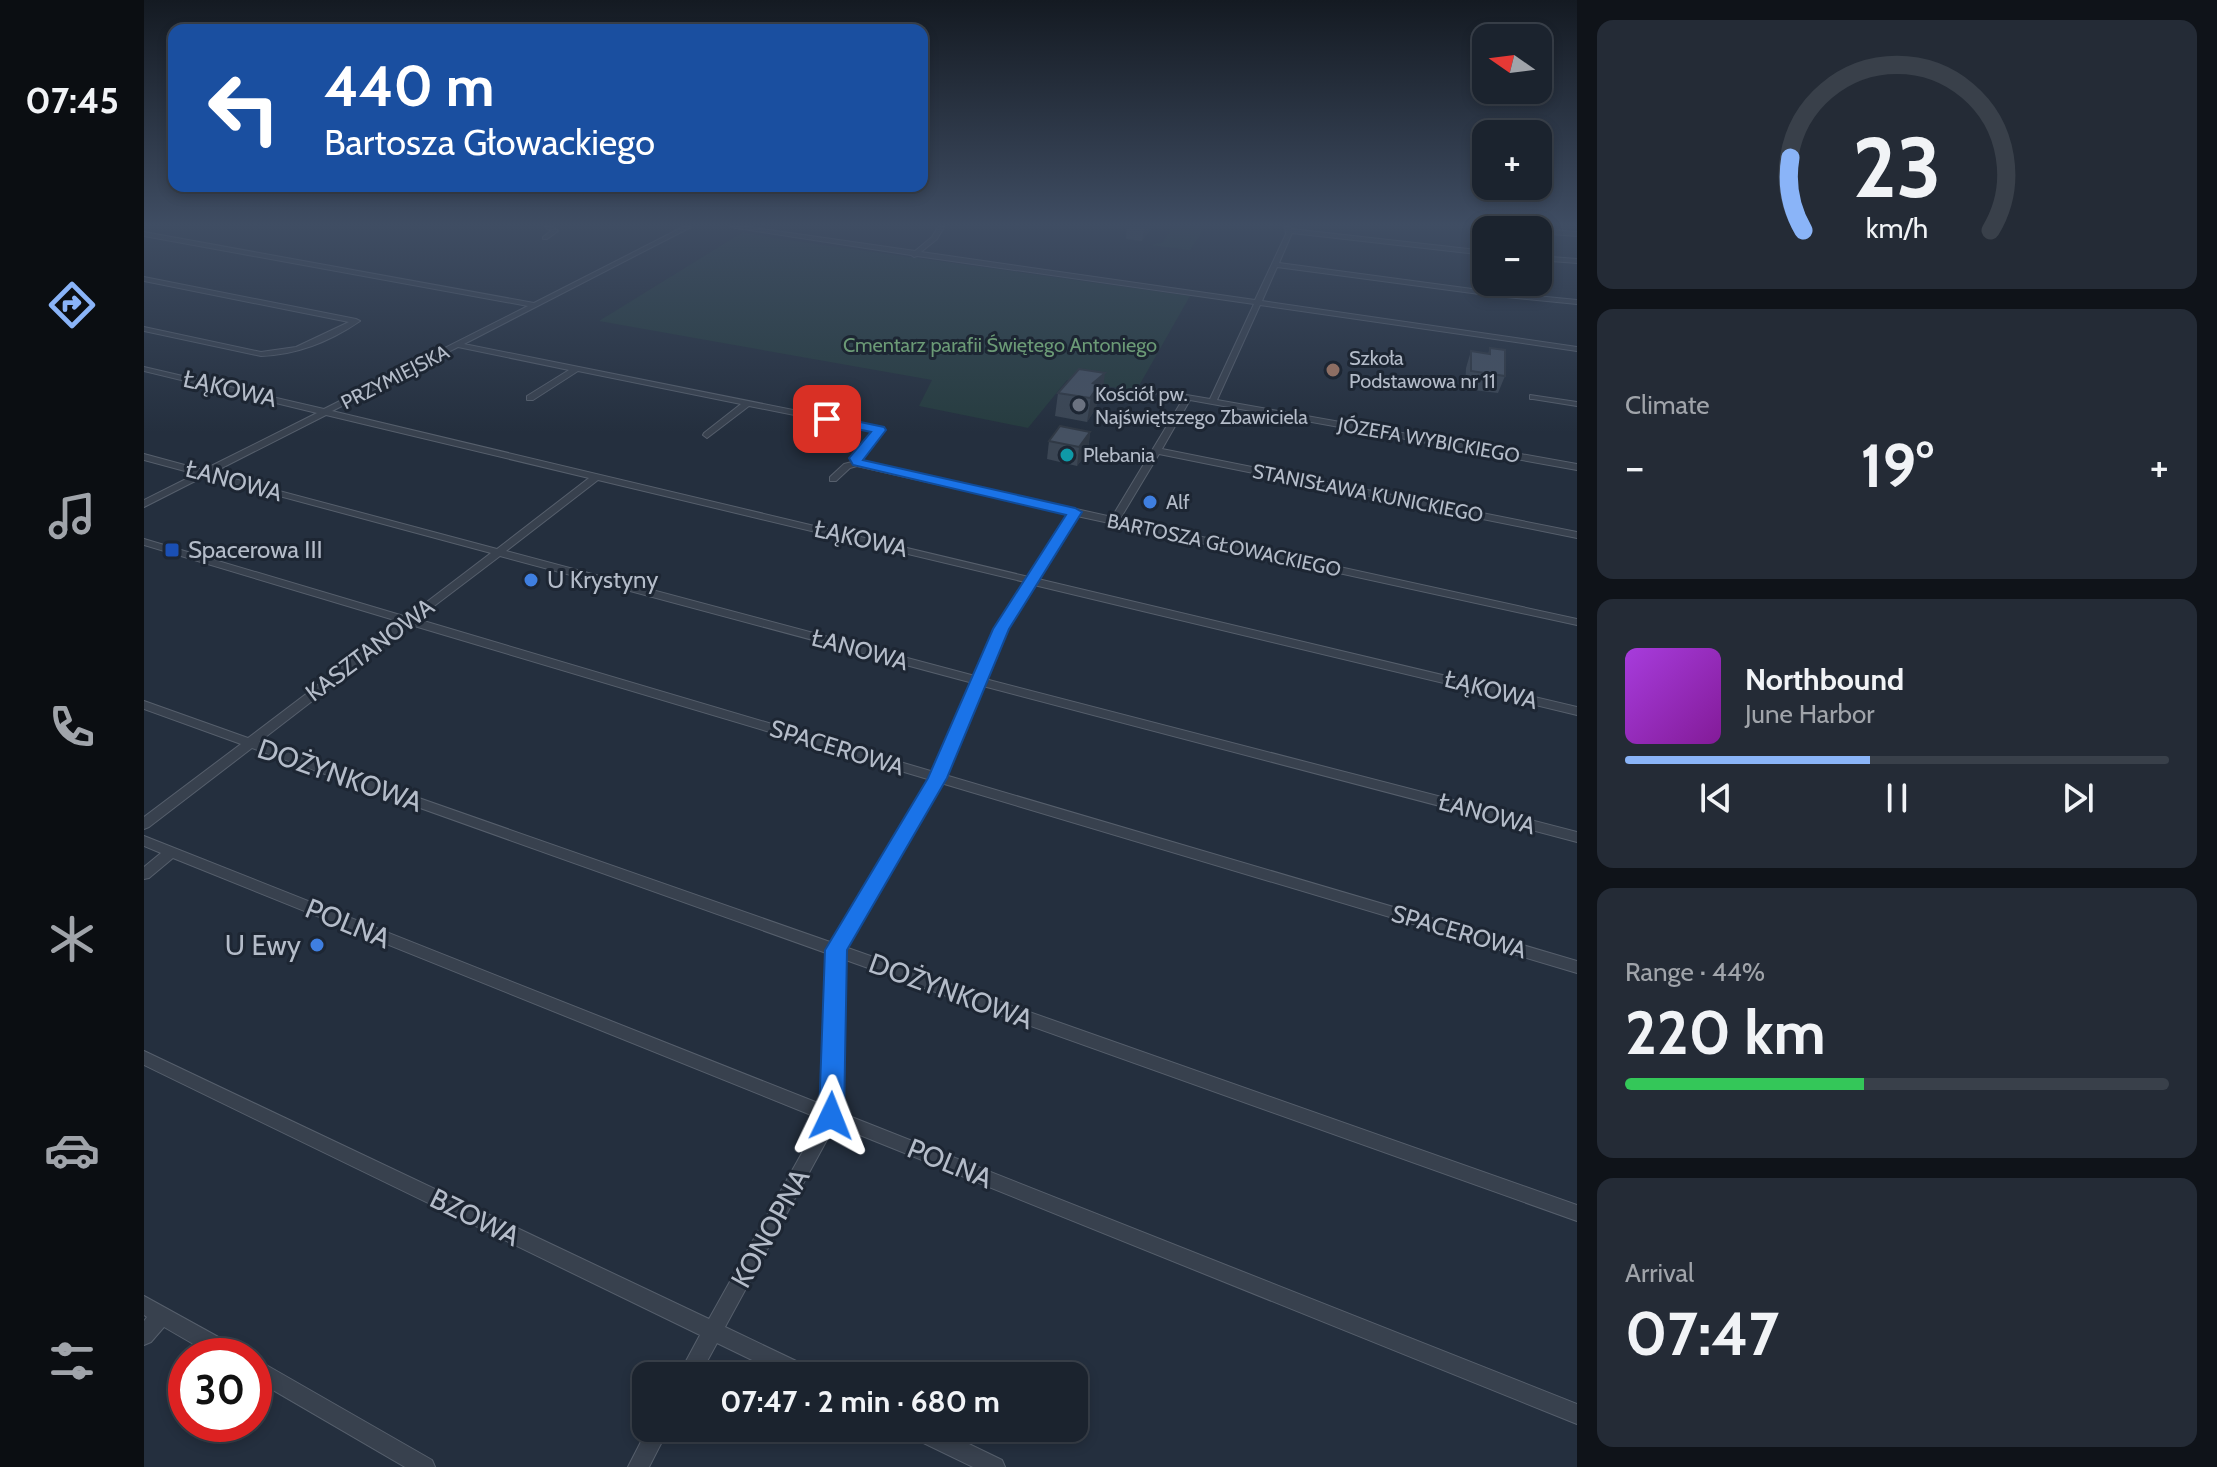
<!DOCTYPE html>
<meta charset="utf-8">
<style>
:root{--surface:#1b232e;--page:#242b36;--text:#f1f3f6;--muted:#a0a4aa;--line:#39404a;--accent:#8ab4f8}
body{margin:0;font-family:Cabin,sans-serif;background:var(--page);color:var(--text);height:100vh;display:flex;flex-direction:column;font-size:30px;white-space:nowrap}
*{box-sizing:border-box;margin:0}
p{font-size:26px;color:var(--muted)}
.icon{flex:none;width:44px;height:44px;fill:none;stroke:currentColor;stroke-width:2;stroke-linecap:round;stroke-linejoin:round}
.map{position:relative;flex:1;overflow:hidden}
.sheet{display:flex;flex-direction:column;gap:20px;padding:20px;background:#0f1319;width:640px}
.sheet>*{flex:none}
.top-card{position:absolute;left:24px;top:24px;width:760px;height:168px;border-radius:16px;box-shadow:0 4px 12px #0003,0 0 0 2px var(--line);background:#1a4fa0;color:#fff;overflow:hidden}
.needle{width:52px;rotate:284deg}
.controls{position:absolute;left:1328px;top:24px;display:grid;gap:16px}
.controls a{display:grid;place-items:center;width:80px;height:80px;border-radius:16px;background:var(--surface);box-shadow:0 4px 12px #0003,0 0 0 2px var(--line);font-size:40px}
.speed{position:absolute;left:24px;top:1338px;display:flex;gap:16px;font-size:40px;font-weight:700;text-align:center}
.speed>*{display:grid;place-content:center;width:104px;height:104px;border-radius:50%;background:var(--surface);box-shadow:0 4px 12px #0003,0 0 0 2px var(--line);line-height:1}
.speed .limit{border:12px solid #d22;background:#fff;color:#111}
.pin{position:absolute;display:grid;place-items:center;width:68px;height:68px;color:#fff;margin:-34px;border-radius:16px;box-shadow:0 4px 12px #0006}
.me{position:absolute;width:88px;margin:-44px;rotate:2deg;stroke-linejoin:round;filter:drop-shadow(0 0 6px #0008)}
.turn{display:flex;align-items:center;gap:28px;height:168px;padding:0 24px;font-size:36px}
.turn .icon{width:104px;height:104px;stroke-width:2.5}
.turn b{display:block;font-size:56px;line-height:68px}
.big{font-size:60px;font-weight:800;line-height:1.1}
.sheet .card{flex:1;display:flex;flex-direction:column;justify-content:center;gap:12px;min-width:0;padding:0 28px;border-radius:16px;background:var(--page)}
.sheet .dial{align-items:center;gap:0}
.dial svg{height:208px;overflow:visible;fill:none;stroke:var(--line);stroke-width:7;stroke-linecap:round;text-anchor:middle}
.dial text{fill:var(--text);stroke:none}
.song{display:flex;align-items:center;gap:24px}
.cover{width:96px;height:96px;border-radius:12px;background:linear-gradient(135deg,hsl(280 70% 55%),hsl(290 70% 35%))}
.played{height:8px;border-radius:4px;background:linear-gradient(90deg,var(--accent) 45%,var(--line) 45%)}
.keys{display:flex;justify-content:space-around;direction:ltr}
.heat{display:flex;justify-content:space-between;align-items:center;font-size:44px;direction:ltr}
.charge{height:12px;border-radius:6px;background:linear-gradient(90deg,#34c759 44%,var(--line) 0)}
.trip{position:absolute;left:488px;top:1362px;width:456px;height:80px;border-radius:16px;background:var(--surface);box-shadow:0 4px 12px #0003,0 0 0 2px var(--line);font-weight:800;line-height:80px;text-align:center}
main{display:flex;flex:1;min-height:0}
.tabs{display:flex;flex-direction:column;width:144px;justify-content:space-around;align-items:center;background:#0b0e12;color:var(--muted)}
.tabs .icon{width:56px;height:56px}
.tabs .selected{color:var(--accent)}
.tabs b{font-size:36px;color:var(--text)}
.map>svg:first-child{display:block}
.green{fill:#263c3f}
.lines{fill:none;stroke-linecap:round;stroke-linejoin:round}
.minor-casing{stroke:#565f6c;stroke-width:2}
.minor{fill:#38414e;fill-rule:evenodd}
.wall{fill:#3b4654}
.shaded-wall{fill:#303945}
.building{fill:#455162;stroke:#303945;stroke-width:2}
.route{fill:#1a73e8;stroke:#114b97;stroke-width:2}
.education-dot{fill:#8d6e63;stroke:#1d2633;stroke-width:3}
.worship-dot{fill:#6b7280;stroke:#1d2633;stroke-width:3}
.culture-dot{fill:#0f9aa8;stroke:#1d2633;stroke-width:3}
.shop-dot{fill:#3f7fe0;stroke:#1d2633;stroke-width:3}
.transit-dot{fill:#1a4fb4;stroke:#1d2633;stroke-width:3}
.labels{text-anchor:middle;stroke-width:6;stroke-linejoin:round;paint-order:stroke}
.far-park-label{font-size:20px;fill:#6b9a76;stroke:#1d2633}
.far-poi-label{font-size:20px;fill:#b4bcc9;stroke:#1d2633;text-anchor:start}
.far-street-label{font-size:20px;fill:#b4bcc9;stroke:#1d2633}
.street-label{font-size:24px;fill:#b4bcc9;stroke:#1d2633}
.poi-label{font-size:24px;fill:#b4bcc9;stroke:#1d2633;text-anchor:start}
.near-street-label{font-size:28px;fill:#b4bcc9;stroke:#1d2633}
.near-poi-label{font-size:28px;fill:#b4bcc9;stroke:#1d2633;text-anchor:end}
</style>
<main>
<nav class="tabs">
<b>07:45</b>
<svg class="icon selected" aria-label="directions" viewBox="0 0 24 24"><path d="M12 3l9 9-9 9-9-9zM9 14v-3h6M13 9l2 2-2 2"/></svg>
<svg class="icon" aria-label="music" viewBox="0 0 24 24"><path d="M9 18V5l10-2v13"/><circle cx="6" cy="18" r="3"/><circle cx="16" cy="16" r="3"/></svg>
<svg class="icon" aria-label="phone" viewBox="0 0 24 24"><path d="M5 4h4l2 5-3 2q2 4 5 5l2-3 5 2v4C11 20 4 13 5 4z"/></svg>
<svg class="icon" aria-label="climate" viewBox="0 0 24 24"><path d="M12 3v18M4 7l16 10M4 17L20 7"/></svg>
<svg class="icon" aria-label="car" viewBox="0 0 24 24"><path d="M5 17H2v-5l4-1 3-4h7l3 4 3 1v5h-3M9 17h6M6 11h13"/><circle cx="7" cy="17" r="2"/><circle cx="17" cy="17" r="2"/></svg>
<svg class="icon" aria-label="filters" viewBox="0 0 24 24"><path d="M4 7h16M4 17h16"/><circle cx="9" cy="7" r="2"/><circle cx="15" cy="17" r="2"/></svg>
</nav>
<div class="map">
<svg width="1433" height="1467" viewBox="0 0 1433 1467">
<rect width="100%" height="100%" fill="#242f3e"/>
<g class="green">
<polygon points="1029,227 1061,227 1046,250 1005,245 1018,243"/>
<polygon points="599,232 629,238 1046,296 992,391 923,380 884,428 775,406 788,380 455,321"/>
</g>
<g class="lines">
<defs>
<g id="minor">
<polygon points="401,227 409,227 414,231 403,239 399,239 399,237 407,231"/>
<path d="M539,227H547L320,344L739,428V432L715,458L717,461L968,517L1039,399L992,389L996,387L1066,399L1110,304L773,256L770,257L767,255L586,227H604L771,251L788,237L794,227H800L793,239L777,252L1111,300L1142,234L1141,227H1147V229L1342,251V255L1148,233L1135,263L1343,291L1433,300V304L1343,295L1133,267L1118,301L1433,347V351L1116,305L1073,400L1433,464V470L1046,400L1018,449L1433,532V538L1015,454L976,519L1433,619V625L933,516L894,579L1433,707V715L890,585L862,629L841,679L1433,832V842L839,686L801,775L1433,961V973L797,783L701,947L1433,1205V1221L699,959L695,1112L1433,1404V1424L691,1125L581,1327L669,1369L672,1376H641L573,1343L555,1376H534L556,1335L0,1065V1051L565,1319L677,1119L29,858L5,878L0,879V867L17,853L0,846V836L679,1105L685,954L108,748L5,827L0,829V817L97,744L0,709V701L104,738L257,622L0,545V539L263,617L347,553L61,476L0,507V500L52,474L0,460V454L59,470L173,413L0,371V367L180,409L384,306L0,236V232L390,303ZM314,347L425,370L383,396V400H389L434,371L597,404L560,433L559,435L563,438L605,406L730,431L708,456V462L700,464L686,477V481H692L706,468L713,466L925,514L885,577L188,411ZM182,415L445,478L353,549L68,473ZM454,480L881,582L852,629L831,676L362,551ZM356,556L829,683L790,772L273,619ZM267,625L787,780L689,943L115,742Z"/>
<polygon points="1362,227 1386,230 1361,230"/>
<polygon points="1394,229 1433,232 1433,236 1394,233 1394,230 1392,230"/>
<polygon points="1394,256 1433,259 1433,263 1394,260"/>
<path d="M0,277L212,319L216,321C187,341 152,355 117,356L0,331V327L117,352L152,347L205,322L0,281Z"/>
<polygon points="1386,395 1433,402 1433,406 1389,399 1386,399"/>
<polygon points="0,1296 96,1349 99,1356 70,1356 20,1327 7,1342 0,1345 0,1321 3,1317 0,1315"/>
<polygon points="110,1358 288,1460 291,1467 261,1467 110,1379"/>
<polygon points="504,1428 525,1428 505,1467 484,1467"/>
<polygon points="760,1428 792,1428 858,1460 861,1467 829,1467 763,1435"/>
</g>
</defs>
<use href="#minor" class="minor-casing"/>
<use href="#minor" class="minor"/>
</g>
<g class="wall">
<polygon points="983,227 1008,227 998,241 982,239"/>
<polygon points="1346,348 1361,376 1354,393 1321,389 1322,368 1327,351 1344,354"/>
<polygon points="914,393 958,397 953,401 952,408 943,422 911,416"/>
<polygon points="946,432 944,451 933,466 903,459 905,441"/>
</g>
<g class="shaded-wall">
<polygon points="1000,227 1008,227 998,241"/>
<polygon points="961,373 958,397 953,401 952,408 943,422 949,383"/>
<polygon points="946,432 944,451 933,466 935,447"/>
</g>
<g class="building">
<polygon points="1346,348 1361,350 1361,376 1327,371 1327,351 1346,354"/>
<polygon points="935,369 961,373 949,383 955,385 946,398 914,393"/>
<polygon points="916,426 946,432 935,447 905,441"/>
</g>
<linearGradient id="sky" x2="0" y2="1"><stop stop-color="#141a22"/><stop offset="0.52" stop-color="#3f4d63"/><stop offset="1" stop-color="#3f4d63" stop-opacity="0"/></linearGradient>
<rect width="1433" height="433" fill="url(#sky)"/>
<polygon class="route" points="683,415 740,427 742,430 719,460 931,508 938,512 865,629 803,778 703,950 700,1116 696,1124 687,1127 679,1124 675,1116 681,950 784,778 849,629 922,515 709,465 705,458 727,432 679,422 677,419"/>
<circle class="education-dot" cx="1189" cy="370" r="8"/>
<circle class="worship-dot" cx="935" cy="405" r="8"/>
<circle class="culture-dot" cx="923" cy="455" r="8"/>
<g class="shop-dot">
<circle cx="1006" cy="502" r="8"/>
<circle cx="387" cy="580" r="8"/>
<circle cx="173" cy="945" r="8"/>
</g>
<rect class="transit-dot" x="20" y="542" width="16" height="16" rx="4"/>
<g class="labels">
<g class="far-park-label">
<text x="856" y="352">Cmentarz parafii Świętego Antoniego</text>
</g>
<g class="far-poi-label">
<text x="1205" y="365">Szkoła<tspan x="1205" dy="23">Podstawowa nr 11</tspan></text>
<text x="951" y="401">Kościół pw.<tspan x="951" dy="23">Najświętszego Zbawiciela</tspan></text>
<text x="939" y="462">Plebania</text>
<text x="1022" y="509">Alf</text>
</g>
<g class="far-street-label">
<text transform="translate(251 377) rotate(-27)" y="7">PRZYMIEJSKA</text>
<text transform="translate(1285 440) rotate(10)" y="7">JÓZEFA WYBICKIEGO</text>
<text transform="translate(1224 493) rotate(11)" y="7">STANISŁAWA KUNICKIEGO</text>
<text transform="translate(1080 545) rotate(12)" y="7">BARTOSZA GŁOWACKIEGO</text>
</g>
<g class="street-label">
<text transform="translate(86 389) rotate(13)" y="8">ŁĄKOWA</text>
<text transform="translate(90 481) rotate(15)" y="8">ŁANOWA</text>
<text transform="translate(717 539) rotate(13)" y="8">ŁĄKOWA</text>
<text transform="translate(226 650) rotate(-37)" y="8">KASZTANOWA</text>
<text transform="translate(716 650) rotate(15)" y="8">ŁANOWA</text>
<text transform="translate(1347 690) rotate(14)" y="8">ŁĄKOWA</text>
<text transform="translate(693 748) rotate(17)" y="8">SPACEROWA</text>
<text transform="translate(1343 814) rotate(15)" y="8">ŁANOWA</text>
<text transform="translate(1315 932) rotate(16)" y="8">SPACEROWA</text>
</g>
<g class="poi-label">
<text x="44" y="558">Spacerowa III</text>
<text x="403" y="588">U Krystyny</text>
</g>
<g class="near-street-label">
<text transform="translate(196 775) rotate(19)" y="10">DOŻYNKOWA</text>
<text transform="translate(204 923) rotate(22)" y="10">POLNA</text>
<text transform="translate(807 991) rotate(20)" y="10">DOŻYNKOWA</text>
<text transform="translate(806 1163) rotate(22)" y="10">POLNA</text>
<text transform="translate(331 1217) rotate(26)" y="10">BZOWA</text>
<text transform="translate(626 1228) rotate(-61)" y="10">KONOPNA</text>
</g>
<g class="near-poi-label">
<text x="157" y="955">U Ewy</text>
</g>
</g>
</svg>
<div class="controls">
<a><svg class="needle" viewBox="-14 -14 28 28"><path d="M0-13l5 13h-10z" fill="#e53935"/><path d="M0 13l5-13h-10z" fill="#a0a4aa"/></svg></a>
<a>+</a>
<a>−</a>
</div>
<div class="speed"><div class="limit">30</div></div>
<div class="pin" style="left:683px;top:419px;background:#d93025"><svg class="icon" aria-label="arrive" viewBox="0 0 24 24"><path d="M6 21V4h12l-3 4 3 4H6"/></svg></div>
<svg class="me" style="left:687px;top:1116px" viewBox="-20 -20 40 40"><path d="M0-17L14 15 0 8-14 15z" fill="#1a73e8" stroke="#fff" stroke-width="4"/></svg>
<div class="trip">07:47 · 2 min · 680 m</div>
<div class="top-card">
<div class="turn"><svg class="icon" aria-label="left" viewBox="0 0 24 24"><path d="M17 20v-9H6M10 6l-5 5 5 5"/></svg><div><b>440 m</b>Bartosza Głowackiego</div></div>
</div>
</div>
<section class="sheet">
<div class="card dial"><svg viewBox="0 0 100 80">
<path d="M14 69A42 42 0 1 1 86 69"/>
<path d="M14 69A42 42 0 0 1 9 41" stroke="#8ab4f8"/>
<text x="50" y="56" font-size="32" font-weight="700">23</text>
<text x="50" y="72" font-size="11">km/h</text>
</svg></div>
<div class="card"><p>Climate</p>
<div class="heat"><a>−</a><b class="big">19°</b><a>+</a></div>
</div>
<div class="card">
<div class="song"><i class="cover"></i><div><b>Northbound</b><p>June Harbor</p></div></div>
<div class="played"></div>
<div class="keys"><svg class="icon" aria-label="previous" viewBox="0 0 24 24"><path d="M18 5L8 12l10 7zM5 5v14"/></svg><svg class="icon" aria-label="pause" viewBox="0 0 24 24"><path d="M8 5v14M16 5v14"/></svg><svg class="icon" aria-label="next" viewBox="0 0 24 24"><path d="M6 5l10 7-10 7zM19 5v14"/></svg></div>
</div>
<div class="card"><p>Range · 44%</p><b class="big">220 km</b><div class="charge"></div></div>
<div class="card"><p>Arrival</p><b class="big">07:47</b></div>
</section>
</main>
